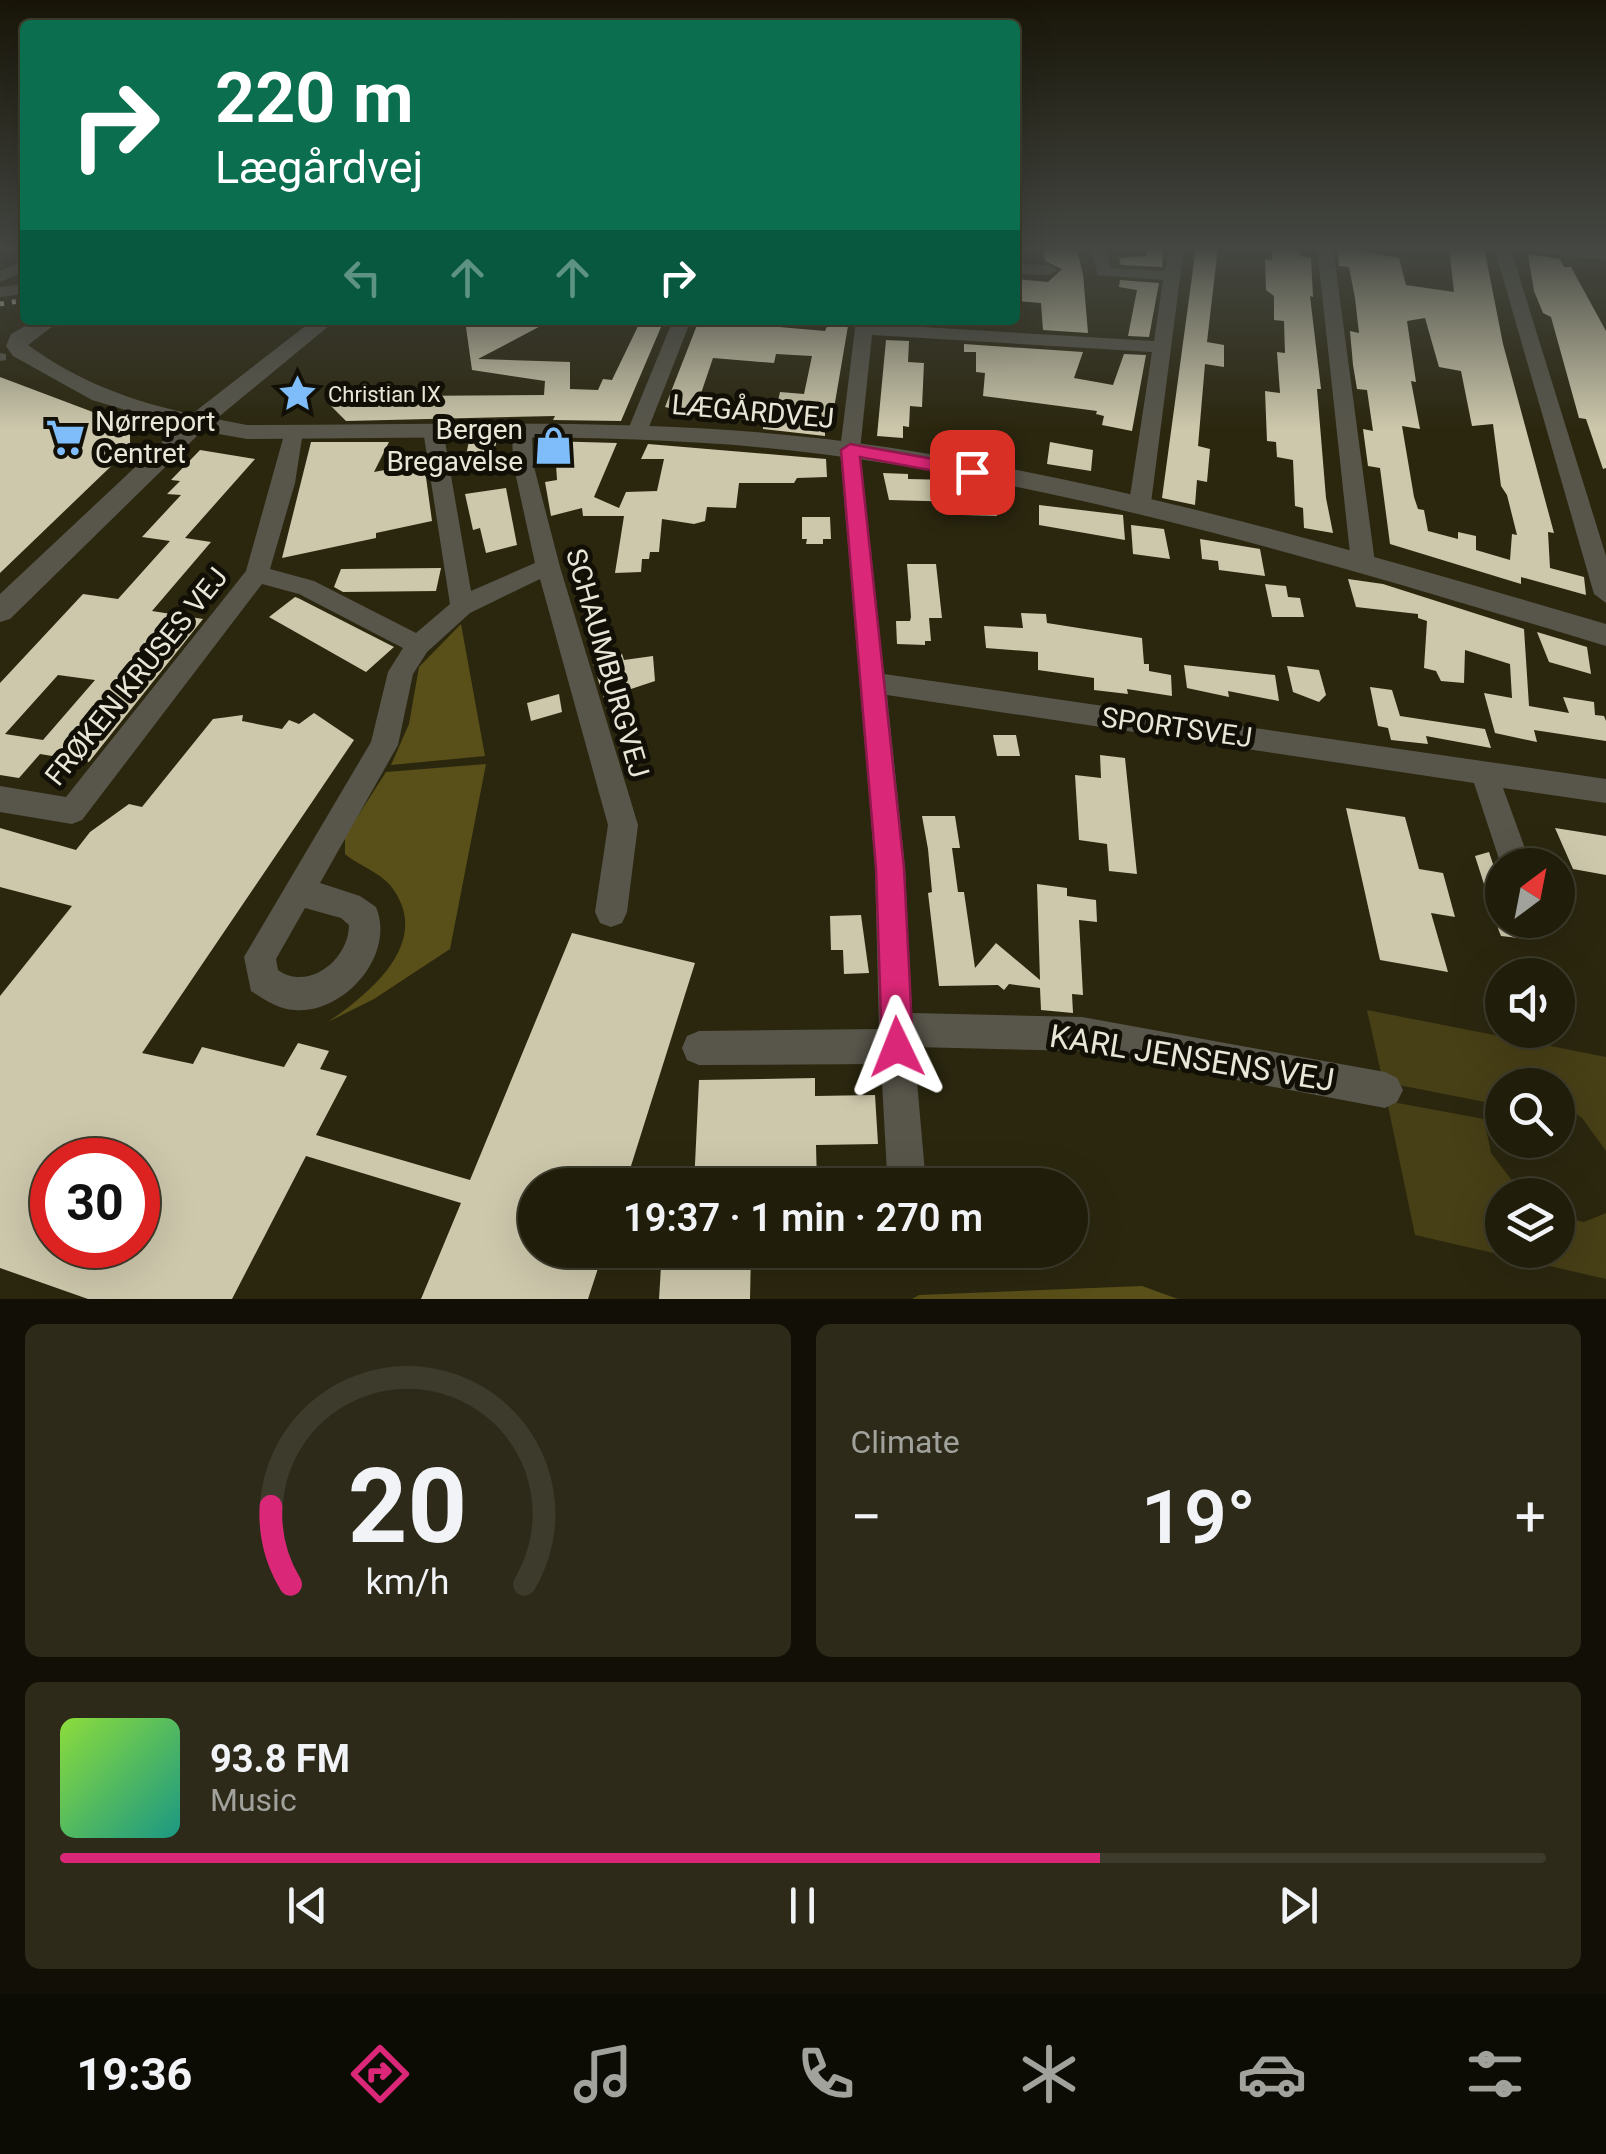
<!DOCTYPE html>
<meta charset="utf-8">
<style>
:root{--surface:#201d0b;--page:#2d2a19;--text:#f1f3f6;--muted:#a2a29d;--line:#3d3b2c;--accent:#db2777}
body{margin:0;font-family:Roboto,sans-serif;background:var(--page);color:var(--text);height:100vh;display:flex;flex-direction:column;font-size:38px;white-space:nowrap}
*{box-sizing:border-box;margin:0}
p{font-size:32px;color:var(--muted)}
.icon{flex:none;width:55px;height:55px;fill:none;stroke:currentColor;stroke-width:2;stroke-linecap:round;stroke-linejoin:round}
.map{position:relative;height:1299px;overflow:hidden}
.sheet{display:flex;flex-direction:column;gap:25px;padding:25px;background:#121006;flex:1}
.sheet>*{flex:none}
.guide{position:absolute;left:20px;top:20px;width:1000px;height:305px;border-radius:10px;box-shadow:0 10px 40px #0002,0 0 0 2px var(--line);background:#0b6e4f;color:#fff;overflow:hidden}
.needle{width:65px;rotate:32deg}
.fabs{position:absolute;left:1485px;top:848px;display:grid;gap:20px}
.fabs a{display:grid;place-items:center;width:90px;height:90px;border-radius:50%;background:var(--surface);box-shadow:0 10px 40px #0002,0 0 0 2px var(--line);font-size:50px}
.speed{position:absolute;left:30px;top:1138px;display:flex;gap:20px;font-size:50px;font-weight:700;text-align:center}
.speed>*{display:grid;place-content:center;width:130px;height:130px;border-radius:50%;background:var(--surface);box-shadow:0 10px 40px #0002,0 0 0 2px var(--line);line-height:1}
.speed .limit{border:15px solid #d22;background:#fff;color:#111}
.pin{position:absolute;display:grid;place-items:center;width:85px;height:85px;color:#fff;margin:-42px;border-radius:20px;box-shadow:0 5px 15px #0006}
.me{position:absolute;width:110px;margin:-55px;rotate:358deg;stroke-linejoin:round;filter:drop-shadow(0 0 8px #0008)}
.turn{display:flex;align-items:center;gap:35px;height:210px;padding:0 30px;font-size:45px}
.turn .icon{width:130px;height:130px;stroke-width:2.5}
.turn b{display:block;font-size:70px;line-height:85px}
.lanes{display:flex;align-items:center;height:95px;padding:0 30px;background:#0003;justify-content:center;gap:50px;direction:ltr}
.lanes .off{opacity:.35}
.big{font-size:75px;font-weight:600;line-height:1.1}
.sheet .card{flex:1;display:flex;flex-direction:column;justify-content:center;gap:15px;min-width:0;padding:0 35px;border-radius:15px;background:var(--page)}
.sheet .dial{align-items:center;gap:0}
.dial svg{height:260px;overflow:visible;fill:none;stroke:var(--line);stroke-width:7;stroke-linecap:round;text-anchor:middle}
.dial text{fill:var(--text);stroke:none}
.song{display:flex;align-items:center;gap:30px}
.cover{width:120px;height:120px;border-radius:15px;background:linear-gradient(135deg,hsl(90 70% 55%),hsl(170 70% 35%))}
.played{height:10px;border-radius:5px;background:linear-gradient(90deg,var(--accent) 70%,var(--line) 70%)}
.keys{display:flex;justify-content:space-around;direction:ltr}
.heat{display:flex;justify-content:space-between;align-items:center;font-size:55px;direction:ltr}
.sheet .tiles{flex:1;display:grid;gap:25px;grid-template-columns:1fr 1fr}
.card:last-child{grid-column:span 2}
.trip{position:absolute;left:518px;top:1168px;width:570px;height:100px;border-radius:50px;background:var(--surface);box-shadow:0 10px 40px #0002,0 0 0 2px var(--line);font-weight:600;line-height:100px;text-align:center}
.tabs{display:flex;height:160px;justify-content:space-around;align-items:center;background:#0d0c04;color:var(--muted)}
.tabs .icon{width:70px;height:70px}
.tabs .on{color:var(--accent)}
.tabs b{font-size:45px;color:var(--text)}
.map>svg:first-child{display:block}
.green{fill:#473f16}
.forest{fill:#594f18}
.building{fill:#cdc8ac;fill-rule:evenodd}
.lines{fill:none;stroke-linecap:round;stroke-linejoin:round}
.pedestrian{fill:#58564b;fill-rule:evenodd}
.minor{fill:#58564b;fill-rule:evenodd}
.tertiary{fill:#58564b;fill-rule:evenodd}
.rail{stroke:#c1bfae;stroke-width:5;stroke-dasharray:4 8;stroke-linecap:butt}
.route{fill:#db2777;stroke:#8e194d;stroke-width:2.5}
.labels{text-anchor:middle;stroke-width:10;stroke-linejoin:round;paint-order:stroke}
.far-poi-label{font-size:22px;fill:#e8e6d7;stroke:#121006;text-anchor:start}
.street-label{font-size:28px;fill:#e8e6d7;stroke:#121006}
.poi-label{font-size:28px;fill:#e8e6d7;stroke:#121006;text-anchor:start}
.near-street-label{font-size:32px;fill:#e8e6d7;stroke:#121006}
</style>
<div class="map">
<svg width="1606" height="1299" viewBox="0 0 1606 1299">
<rect width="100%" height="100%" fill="#2b270f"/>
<g class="green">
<polygon points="1367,1010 1606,1057 1606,1151 1582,1118 1558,1101 1558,1085 1502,1085 1502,1092 1490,1103 1383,1082"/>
<polygon points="1387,1101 1484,1119 1491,1153 1523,1195 1502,1195 1502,1250 1558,1250 1558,1216 1584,1222 1606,1213 1606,1279 1415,1235"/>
</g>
<g class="forest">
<polygon points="461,624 485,756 391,765 409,724 419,667"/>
<path d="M486,764L450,949L374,999L328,1022C370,993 435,941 390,885C379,872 358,865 345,854V836L386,772Z"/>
<polygon points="1142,1286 1178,1299 912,1299 919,1295"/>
</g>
<g class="building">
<polygon points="1076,247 1083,274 1088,333 1043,330 1041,303 1015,301 1015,279 1048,282 1062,269 1045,261 1043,248"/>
<polygon points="1148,247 1164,247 1162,267 1121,265 1119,258 1146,256"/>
<polygon points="1196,247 1218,247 1207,342 1224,345 1224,367 1205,364 1198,446 1210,449 1207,482 1197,480 1195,505 1162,498"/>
<polygon points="1271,247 1299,247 1300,256 1311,258 1313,297 1310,296 1321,389 1317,389 1326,498 1333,533 1304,528 1303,508 1295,506 1293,460 1277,457 1276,442 1267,441 1265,391 1280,393 1277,352 1285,353 1284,321 1274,320 1274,296 1266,290 1265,259 1272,260"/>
<path d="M1337,247L1399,258L1406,285L1454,292L1449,247H1484L1503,344L1554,533L1548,532L1550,568L1584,577L1586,595L1521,577V584L1390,544L1380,468L1368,466L1363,429L1373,431L1367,390L1357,389L1353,365L1350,331L1359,333L1355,298L1349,267L1339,266ZM1425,318L1439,367L1461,371L1472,426L1493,424L1501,486L1507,495L1517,535L1512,534L1510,560L1476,550V536L1458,532V539L1428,531L1424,510L1418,509L1414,497L1402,426L1420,429L1411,381L1416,382L1407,321Z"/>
<polygon points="1528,254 1560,259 1564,267 1571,267 1606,331 1606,468 1603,469 1586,419 1579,418 1551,317 1543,313 1534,291"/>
<polygon points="1120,280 1159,283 1149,337 1128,336 1137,290 1119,287"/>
<polygon points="465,320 552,320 478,359 570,362 570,389 598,390 603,379 612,380 641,320 664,320 621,421 553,420 555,416 346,421 330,405 346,398 356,407 378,407 381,401 394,401 396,396 544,395 545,381 472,370"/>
<polygon points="699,320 825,331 830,320 849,320 830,432 825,432 825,436 763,429 763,422 705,415 706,401 777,405 780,392 804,394 812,356 776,354 774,363 713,358 694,414 665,407"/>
<polygon points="886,340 909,341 908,362 924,363 922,407 910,406 909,427 903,426 903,438 877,436"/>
<polygon points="964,344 1083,352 1074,378 1113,385 1124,354 1146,355 1132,431 1102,425 1104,416 1096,414 1097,411 983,396 985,373 976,372 976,352 964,352"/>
<polygon points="0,377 130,426 130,448 0,573"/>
<polygon points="469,441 497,441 489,465 464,465"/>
<polygon points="546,441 617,443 594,497 619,508 626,492 657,491 664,459 641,459 648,444 826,459 827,477 797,478 794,483 739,483 736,508 707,507 705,521 694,524 662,519 659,552 650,552 649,559 642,559 641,572 615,573 624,516 583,516 582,508 551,516 545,482 557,480 556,464 543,465"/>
<polygon points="311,442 389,442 374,472 417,464 418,472 425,470 432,521 376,533 376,538 282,558"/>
<polygon points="1050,442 1093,450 1091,471 1047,464"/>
<path d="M200,450L255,459L185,538L211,542L152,611L203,619L89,762L40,754L19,778L0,775V683L83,594L118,599L170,541L142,537L181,495L167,494L180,481L171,480ZM58,675L95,680L43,740L5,734Z"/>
<polygon points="883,473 908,474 908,479 951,480 950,484 993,488 997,516 963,515 962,502 889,500"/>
<polygon points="506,488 517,545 486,553 480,528 473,530 465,494"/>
<polygon points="1039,505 1123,515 1125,540 1039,525"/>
<polygon points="802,517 830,517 831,539 823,539 823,544 806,544 807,539 802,539"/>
<polygon points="1131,525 1164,529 1170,559 1133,554"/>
<polygon points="1200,539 1260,549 1265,576 1219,570 1218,561 1202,559"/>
<polygon points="907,564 936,564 942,618 929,618 931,641 925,641 925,645 897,644 896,621 910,621 911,617"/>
<polygon points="441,568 436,591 343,592 334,587 341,569"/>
<polygon points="1348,579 1383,584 1524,629 1529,706 1569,713 1563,697 1594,702 1595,715 1604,716 1606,721 1606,741 1534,730 1537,742 1495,733 1484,693 1512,698 1510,664 1465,650 1464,683 1441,681 1436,671 1424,668 1427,621 1418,618 1418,614 1356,607"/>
<polygon points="1265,584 1286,586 1288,597 1300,598 1304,617 1272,617"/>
<polygon points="295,597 298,598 394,647 366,672 269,617"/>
<polygon points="1021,613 1046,614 1047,623 1142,638 1144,664 1149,664 1149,671 1171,675 1172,696 1127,689 1128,694 1094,690 1094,678 1038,670 1038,652 986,648 984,626 1023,628"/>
<polygon points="1537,632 1587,647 1591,674 1549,662"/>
<polygon points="622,654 624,660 653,656 655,681 604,698 593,664"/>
<polygon points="1184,665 1275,675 1279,701 1228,691 1229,697 1187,688"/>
<polygon points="1287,666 1319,670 1326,695 1319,702 1293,692"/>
<polygon points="1370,687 1392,690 1400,716 1485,729 1491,748 1426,736 1428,744 1391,740 1388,728 1378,726"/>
<polygon points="559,694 562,712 531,721 527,703"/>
<path d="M314,713L354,740L142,1053L193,1064L202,1047L284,1067L298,1043L329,1051L320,1069L347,1076L316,1135L470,1180L572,933L695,963L625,1185H535V1250H604L588,1299H421L461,1203L306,1156L232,1299H88L0,1268V996L72,906L0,887V828L76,850L90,832L129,804L142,807L213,719L243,715L242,721L282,729L289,720L299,724ZM52,1160H138V1245H52Z"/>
<polygon points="993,735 1016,735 1020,756 997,756"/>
<polygon points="1100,755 1125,758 1137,874 1109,871 1107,844 1079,840 1075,775 1101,778"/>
<polygon points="1346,808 1405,817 1419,869 1443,873 1455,917 1431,913 1448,972 1380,960"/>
<polygon points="922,816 955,816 960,848 952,848 958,892 964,892 975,968 996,943 1040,980 1037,884 1067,888 1067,896 1096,900 1097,922 1079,920 1083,995 1072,994 1073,1013 1041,1010 1040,988 1009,984 1004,990 998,985 939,986 928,893 932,892 928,849"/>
<polygon points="1555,828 1606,836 1606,875 1573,869"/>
<polygon points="1489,852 1502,891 1502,920 1513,920 1519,938 1501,936 1499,931 1475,856"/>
<polygon points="861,915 869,973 844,974 843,950 831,950 830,916"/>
<polygon points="815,1078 815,1096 875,1095 878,1144 816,1145 817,1185 694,1185 699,1080"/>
<polygon points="662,1250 751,1250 750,1299 659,1299"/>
</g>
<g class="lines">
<polygon class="pedestrian" points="0,353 6,354 6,360 0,361"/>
<g class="minor">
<polygon points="1090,247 1106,247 1111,268 1165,271 1168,247 1184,247 1151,503 1140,510 1129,503 1152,352 872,335 860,450 884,674 1606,779 1606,803 1503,788 1531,865 1502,865 1502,868 1474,783 887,695 905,867 912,1013 1082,1017 1385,1072 1397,1078 1403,1090 1397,1102 1385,1108 1082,1051 914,1047 925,1173 920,1185 892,1185 887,1173 881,1064 699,1065 687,1060 682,1048 687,1036 699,1031 879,1029 875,867 840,450 856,320 874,320 873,324 1154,341 1163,280 1098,275"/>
<polygon points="1317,247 1333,247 1375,563 1363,571 1351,563"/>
<polygon points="1494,247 1510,247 1606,556 1606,603 1594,594"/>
<polygon points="1524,247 1606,250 1606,260 1532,252"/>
<polygon points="25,260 25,271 0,282 0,271"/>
<polygon points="1015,264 1050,265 1058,270 1050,275 1015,274"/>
<polygon points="25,284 25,294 0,297 0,287"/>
<polygon points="673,320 691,320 647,432 637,438 630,436 627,432"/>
<path d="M433,424L443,430L471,591L535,563L513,463L512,431L522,425L532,431L533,463L560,567L638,825L627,912L622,923L611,927L600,923L595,912L608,825L540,579L470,613L427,652L413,674L398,745L320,883L360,896L376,907C396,955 344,1014 295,1010C278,1009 265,1000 251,991L244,957L371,742L388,672L403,648L299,594L262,584L82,820L72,824L0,812V786L66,797L246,571L286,428L293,426L303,432L295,483L270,569L314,581L416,633L450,604L423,430ZM305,908L341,918L349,925C349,959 309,992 278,970L276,959Z"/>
<polygon points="1519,920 1551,920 1552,923 1547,934 1536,938 1525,934"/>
</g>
<path class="tertiary" d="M36,320H61L28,345C77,381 133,402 192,414L313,320H336L216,419L247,425C448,425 651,416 850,442C1108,477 1357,551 1606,624V646C1357,571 1109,495 851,458C652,429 448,439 247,439L202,431L10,619L0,622V594L179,426L92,400L13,356L6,346L11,334Z"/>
<polyline class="rail" points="0,304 25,300"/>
</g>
<linearGradient id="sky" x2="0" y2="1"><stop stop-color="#181508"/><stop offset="0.58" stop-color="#444742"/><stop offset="1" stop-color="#444742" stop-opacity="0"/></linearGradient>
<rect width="1606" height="429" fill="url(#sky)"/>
<polygon class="route" points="850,444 972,466 982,472 972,478 860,457 904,868 913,1047 908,1058 897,1063 886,1058 882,1047 876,868 841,450"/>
<defs>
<symbol id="sight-bare" viewBox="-9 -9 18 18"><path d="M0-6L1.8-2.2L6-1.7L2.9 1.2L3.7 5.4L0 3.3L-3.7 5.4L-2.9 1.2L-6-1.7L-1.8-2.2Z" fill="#7fbdfa" stroke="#121006" stroke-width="2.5" paint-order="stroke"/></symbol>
<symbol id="supermarket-bare" viewBox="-9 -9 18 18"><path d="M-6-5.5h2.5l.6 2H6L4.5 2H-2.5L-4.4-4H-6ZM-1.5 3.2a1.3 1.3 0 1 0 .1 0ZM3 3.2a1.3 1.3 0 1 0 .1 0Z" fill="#7fbdfa" stroke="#121006" stroke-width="2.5" paint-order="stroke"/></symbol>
<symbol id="shop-bare" viewBox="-9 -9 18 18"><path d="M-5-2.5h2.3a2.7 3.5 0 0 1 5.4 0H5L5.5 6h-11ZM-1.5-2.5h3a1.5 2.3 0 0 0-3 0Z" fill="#7fbdfa" stroke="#121006" stroke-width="2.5" paint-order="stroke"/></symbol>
</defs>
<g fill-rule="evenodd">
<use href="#sight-bare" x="270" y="366" width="55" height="55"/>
<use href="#supermarket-bare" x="38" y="410" width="55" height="55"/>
<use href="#shop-bare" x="526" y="418" width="55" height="55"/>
</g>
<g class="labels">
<g class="far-poi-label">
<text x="328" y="402">Christian IX</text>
</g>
<g class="street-label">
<text transform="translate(753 411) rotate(5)" y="10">LÆGÅRDVEJ</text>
<text transform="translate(608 663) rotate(74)" y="10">SCHAUMBURGVEJ</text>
<text transform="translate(136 676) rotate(-51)" y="10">FRØKEN KRUSES VEJ</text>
<text transform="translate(1177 727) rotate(8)" y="10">SPORTSVEJ</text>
</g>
<g class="poi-label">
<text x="95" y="431">Nørreport<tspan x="95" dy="32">Centret</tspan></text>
<text x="523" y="439" text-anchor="end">Bergen<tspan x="523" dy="32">Bregavelse</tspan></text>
</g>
<g class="near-street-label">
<text transform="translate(1192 1058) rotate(9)" y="11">KARL JENSENS VEJ</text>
</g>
</g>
</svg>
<div class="fabs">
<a><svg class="needle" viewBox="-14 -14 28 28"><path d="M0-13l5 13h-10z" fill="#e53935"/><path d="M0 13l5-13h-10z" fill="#a2a29d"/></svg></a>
<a><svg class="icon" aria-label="sound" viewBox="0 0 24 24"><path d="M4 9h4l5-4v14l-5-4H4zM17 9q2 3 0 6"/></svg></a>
<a><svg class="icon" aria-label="search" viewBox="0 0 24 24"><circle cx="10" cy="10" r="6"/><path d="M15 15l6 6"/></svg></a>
<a><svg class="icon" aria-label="layers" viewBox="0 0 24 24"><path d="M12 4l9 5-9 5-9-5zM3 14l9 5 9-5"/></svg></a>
</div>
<div class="speed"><div class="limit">30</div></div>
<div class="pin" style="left:972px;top:472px;background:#d93025"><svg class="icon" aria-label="arrive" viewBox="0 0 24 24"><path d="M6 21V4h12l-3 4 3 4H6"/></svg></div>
<svg class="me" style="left:897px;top:1047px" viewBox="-20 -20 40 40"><path d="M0-17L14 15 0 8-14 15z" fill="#db2777" stroke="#fff" stroke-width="4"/></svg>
<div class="trip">19:37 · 1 min · 270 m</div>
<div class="guide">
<div class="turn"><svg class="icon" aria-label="right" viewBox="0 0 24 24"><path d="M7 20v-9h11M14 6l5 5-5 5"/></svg><div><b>220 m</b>Lægårdvej</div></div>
<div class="lanes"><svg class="icon off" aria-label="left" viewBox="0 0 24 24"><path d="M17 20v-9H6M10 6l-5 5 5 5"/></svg><svg class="icon off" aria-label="ahead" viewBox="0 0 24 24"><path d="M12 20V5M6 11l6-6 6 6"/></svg><svg class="icon off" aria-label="ahead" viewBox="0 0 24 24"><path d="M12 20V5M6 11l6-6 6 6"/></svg><svg class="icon" aria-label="right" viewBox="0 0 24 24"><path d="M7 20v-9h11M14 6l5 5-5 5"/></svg></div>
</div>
</div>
<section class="sheet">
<div class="tiles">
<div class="card dial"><svg viewBox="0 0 100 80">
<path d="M14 69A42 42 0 1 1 86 69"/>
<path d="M14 69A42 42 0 0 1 8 45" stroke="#db2777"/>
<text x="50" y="56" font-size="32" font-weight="700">20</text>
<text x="50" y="72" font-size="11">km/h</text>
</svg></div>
<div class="card"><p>Climate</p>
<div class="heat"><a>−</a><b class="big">19°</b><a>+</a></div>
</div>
<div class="card">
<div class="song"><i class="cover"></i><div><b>93.8 FM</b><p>Music</p></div></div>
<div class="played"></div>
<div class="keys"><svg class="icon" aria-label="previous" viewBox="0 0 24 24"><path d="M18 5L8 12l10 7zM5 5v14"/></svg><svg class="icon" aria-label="pause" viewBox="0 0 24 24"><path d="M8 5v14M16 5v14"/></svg><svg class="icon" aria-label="next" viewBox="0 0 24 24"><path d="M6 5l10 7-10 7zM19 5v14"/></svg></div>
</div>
</div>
</section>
<nav class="tabs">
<b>19:36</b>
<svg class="icon on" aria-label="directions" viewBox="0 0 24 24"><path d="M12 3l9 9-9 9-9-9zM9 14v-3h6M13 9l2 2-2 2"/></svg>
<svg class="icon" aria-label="music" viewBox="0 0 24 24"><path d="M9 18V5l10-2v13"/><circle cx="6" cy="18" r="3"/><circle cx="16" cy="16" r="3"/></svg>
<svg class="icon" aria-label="phone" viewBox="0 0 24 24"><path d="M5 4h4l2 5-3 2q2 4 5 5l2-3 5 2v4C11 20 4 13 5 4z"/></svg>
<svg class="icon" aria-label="climate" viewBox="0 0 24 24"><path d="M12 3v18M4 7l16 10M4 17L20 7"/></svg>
<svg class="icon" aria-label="car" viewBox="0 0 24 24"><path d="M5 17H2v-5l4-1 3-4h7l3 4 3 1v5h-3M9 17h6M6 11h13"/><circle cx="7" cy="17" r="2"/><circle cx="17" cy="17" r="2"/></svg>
<svg class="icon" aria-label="filters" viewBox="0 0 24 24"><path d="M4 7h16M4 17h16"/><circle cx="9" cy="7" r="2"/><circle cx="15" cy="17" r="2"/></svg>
</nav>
